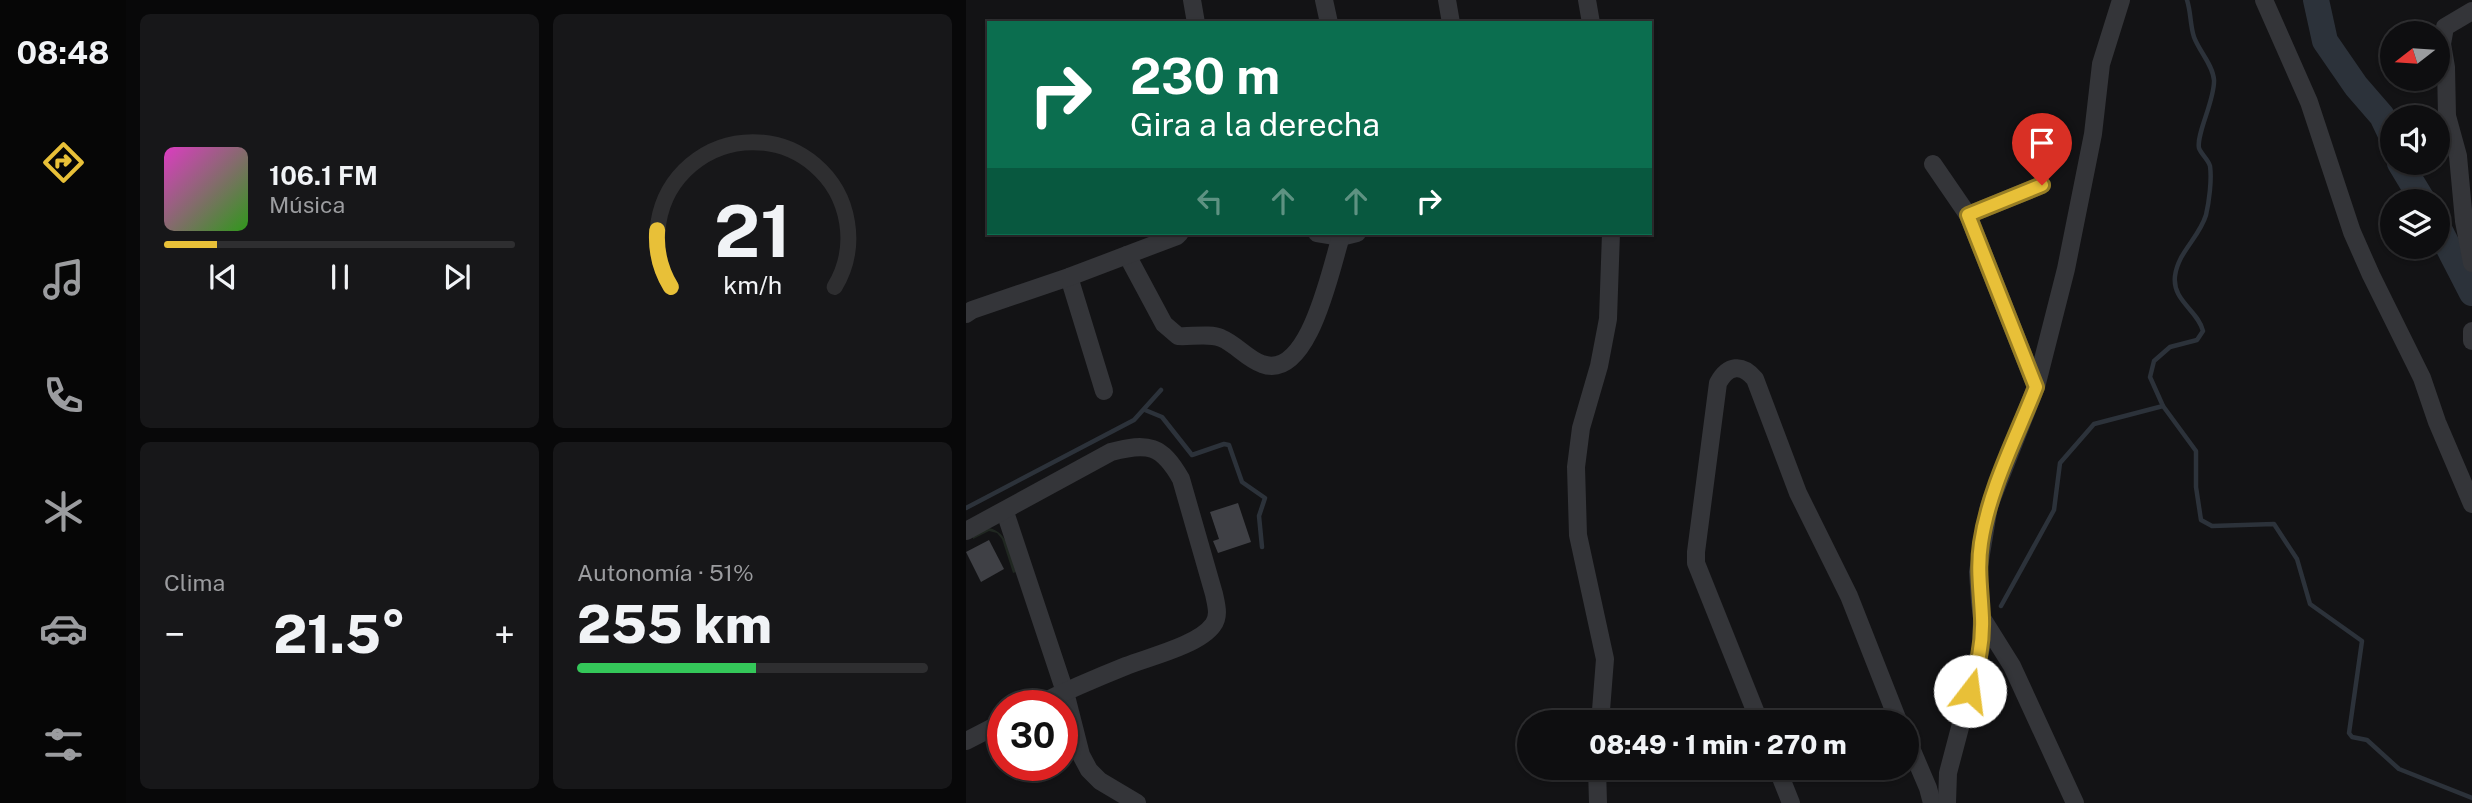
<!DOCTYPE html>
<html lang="es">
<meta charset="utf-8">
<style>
:root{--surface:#0e0e10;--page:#171719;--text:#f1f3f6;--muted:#9b9c9f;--line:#2e2e30;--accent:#e8c038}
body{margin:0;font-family:"Public Sans",sans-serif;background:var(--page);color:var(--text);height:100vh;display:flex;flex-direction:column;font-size:26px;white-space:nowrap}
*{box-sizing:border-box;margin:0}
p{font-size:23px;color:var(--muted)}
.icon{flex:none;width:38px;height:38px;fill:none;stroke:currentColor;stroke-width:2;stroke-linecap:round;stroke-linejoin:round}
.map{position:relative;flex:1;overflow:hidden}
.drawer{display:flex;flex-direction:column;gap:14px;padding:14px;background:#080809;width:840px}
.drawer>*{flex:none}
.banner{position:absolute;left:21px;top:21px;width:665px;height:214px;border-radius:0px;box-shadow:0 2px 5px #0004,0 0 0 2px var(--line);background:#0b6e4f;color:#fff;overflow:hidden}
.needle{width:46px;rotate:253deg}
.tools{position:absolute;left:1414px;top:21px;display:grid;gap:14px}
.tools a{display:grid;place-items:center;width:70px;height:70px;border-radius:50%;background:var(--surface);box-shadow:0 2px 5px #0004,0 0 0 2px var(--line);font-size:35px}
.speed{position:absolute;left:21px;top:690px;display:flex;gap:14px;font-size:35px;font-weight:700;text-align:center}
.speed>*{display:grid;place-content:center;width:91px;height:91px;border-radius:50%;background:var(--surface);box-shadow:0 2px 5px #0004,0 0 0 2px var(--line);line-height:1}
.speed .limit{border:10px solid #d22;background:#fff;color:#111}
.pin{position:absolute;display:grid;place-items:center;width:60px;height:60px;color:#fff;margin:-72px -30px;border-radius:50% 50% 50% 0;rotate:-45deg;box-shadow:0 0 7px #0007}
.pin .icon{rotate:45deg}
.me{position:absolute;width:77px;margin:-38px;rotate:15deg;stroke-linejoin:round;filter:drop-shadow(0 0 5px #0008)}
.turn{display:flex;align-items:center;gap:24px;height:147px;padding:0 28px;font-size:32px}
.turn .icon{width:91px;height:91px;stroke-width:2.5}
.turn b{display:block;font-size:49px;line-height:60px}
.lanes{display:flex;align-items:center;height:66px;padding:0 28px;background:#0003;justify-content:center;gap:35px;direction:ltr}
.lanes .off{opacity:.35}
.big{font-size:52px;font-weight:800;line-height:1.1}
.drawer .card{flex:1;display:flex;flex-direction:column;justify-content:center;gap:10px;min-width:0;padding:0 24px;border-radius:10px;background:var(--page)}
.drawer .dial{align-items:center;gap:0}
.dial svg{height:182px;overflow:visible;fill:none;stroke:var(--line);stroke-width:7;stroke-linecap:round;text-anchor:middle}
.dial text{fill:var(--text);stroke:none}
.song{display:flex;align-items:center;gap:21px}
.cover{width:84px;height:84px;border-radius:10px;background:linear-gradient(135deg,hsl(310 70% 55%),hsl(110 70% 35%))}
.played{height:7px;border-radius:4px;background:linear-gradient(90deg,var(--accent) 15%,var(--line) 15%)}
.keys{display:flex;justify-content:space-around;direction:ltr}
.heat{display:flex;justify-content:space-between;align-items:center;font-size:38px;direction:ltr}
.charge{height:10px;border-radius:5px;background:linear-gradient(90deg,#34c759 51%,var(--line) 0)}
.drawer .tiles{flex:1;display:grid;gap:14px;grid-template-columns:repeat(2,1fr)}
.trip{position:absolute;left:551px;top:710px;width:402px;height:70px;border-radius:35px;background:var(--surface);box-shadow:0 2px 5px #0004,0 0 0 2px var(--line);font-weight:800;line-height:70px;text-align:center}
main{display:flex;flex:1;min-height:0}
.tabs{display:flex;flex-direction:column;width:126px;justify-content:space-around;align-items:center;background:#060606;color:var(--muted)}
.tabs .icon{width:49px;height:49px}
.tabs .on{color:var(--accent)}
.tabs b{font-size:32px;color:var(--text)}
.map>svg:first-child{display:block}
.green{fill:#202721}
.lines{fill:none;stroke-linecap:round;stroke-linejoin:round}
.stream{stroke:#2c323a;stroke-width:4.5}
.river{stroke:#2c323a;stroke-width:26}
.building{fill:#3f4045}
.minor{stroke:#343539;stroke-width:18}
.route-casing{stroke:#977d24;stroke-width:18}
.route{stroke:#e8c038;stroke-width:12}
</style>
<main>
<nav class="tabs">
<b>08:48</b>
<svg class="icon on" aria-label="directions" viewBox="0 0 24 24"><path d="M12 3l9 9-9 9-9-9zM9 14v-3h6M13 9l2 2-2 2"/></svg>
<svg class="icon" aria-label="music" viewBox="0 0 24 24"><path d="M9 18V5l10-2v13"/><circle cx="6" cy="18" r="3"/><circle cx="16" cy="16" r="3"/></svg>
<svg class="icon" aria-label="phone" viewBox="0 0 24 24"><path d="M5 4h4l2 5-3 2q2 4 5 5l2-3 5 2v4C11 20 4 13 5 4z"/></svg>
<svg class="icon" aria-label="climate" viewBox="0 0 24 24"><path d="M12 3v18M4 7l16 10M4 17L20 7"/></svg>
<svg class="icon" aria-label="car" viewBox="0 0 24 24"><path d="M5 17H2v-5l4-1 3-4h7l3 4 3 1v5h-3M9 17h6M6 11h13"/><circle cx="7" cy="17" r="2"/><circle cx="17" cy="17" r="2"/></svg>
<svg class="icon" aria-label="filters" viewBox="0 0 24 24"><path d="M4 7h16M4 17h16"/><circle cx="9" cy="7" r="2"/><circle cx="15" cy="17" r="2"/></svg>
</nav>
<section class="drawer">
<div class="tiles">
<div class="card">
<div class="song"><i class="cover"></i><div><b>106.1 FM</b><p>Música</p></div></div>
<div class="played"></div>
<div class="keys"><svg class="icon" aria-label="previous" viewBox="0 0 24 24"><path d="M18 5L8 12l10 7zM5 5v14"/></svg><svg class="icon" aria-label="pause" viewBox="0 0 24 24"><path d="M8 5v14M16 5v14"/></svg><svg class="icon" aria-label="next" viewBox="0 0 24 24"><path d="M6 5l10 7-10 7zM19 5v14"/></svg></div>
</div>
<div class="card dial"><svg viewBox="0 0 100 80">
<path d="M14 69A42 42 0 1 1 86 69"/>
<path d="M14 69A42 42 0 0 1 8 44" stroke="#e8c038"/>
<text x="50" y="56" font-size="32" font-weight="700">21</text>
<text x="50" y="72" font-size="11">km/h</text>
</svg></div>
<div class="card"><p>Clima</p>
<div class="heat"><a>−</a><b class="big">21.5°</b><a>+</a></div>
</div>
<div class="card"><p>Autonomía · 51%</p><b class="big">255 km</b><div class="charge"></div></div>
</div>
</section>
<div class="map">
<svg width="1506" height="803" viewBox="0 0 1506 803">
<rect width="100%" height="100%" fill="#131315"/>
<path class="green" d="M23,528C43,532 44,556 50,572L47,573L36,539L31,533L23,531L7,539V536Z"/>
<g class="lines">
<g class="stream">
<path d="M1221,0C1225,12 1224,25 1228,37C1233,51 1247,65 1248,80C1249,100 1230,134 1233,148C1235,154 1242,159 1244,166C1246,180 1243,202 1240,215C1233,238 1212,252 1209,276C1206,301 1232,310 1237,331L1231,340L1204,347L1188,361L1184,377L1197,406L1230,451V487L1235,520L1246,526L1308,524L1331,559L1344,604L1396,641L1383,733L1386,737L1401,740L1433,769L1506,798"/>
<polyline points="179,410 196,417 226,455 258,444 263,445 276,482 299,498 293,516 296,547"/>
<polyline points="0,508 168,420 195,390"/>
<polyline points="1035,606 1088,510 1094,463 1128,424 1197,406"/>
</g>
<g class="river">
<polyline points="1350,0 1359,41 1390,86 1416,116 1426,137"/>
<polyline points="1434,163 1457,201"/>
<polyline points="1472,227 1506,293"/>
</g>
</g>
<g class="building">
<polygon points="272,503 285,542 252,553 247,541 253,539 244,512"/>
<polygon points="23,540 38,569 15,582 0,552"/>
</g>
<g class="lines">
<g class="minor">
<polyline points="226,0 230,23"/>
<polyline points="358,0 363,23"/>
<polyline points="481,0 485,23"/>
<polyline points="621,0 625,23"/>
<polyline points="1298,0 1343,102 1386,232 1405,275 1456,378 1471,422 1506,504"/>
<polyline points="1506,11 1479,27 1476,44 1480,67 1481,116 1492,156 1498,221 1506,263"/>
<polyline points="967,164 1002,215 1076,185"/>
<polyline points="1002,215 1070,387 1023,506 1012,572 1014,602 1016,618 1046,666 1109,803"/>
<polyline points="351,233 375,237 391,233"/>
<path d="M161,255L198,324L212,336C224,337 244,333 255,338C270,344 281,359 296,364C344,382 366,262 376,233"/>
<polyline points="103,277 138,391"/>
<polyline points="0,314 6,310 103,277 211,236 214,233"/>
<polyline points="1506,331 1506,341"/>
<polyline points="1070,387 1100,269 1127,134 1135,64 1155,0"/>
<polyline points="39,512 99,692 115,755 123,770 134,781 171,803"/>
<path d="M0,531L145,452C182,442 196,445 215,479L248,594C250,604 254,616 247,625C233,645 183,657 160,666C130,678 100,691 71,705"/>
<polyline points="634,723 639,659 612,535 610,467 615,428 633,366 642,319 645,233"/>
<path d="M794,723L730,563V552L752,383C762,365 776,363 789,379L832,493L883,596L933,723"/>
<polyline points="0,741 37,722"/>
<polyline points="942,741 962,788 966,803"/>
<polyline points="631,768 632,803"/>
<polyline points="811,768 825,803"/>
<polyline points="981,803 982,773 1015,648 1016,618"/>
</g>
</g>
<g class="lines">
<defs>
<path id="route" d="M1004,691C1012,667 1017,643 1016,618C1015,592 1011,569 1015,543C1023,489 1050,438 1070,387L1002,215L1076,185"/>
</defs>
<use href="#route" class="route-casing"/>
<use href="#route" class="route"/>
</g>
</svg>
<div class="tools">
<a><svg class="needle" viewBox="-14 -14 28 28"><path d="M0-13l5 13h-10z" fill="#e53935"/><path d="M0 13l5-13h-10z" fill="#9b9c9f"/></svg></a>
<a><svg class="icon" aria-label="sound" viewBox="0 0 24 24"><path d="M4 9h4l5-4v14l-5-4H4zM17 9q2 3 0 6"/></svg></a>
<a><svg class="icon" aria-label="layers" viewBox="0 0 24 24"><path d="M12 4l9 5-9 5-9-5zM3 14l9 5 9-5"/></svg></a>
</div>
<div class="speed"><div class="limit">30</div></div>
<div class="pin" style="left:1076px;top:185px;background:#d93025"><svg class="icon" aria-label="arrive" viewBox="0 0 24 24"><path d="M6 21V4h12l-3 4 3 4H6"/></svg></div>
<svg class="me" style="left:1004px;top:691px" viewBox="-20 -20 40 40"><circle r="19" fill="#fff"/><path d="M0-13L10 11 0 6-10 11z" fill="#e8c038"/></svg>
<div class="trip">08:49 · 1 min · 270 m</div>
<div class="banner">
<div class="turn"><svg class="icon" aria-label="right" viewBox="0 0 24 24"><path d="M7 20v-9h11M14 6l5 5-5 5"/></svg><div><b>230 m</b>Gira a la derecha</div></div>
<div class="lanes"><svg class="icon off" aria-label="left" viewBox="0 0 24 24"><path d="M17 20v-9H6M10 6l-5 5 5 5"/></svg><svg class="icon off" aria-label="ahead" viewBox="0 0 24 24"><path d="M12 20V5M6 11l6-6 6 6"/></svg><svg class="icon off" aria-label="ahead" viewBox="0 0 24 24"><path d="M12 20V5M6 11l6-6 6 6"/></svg><svg class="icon" aria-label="right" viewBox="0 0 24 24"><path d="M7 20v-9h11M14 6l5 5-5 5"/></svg></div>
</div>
</div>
</main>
